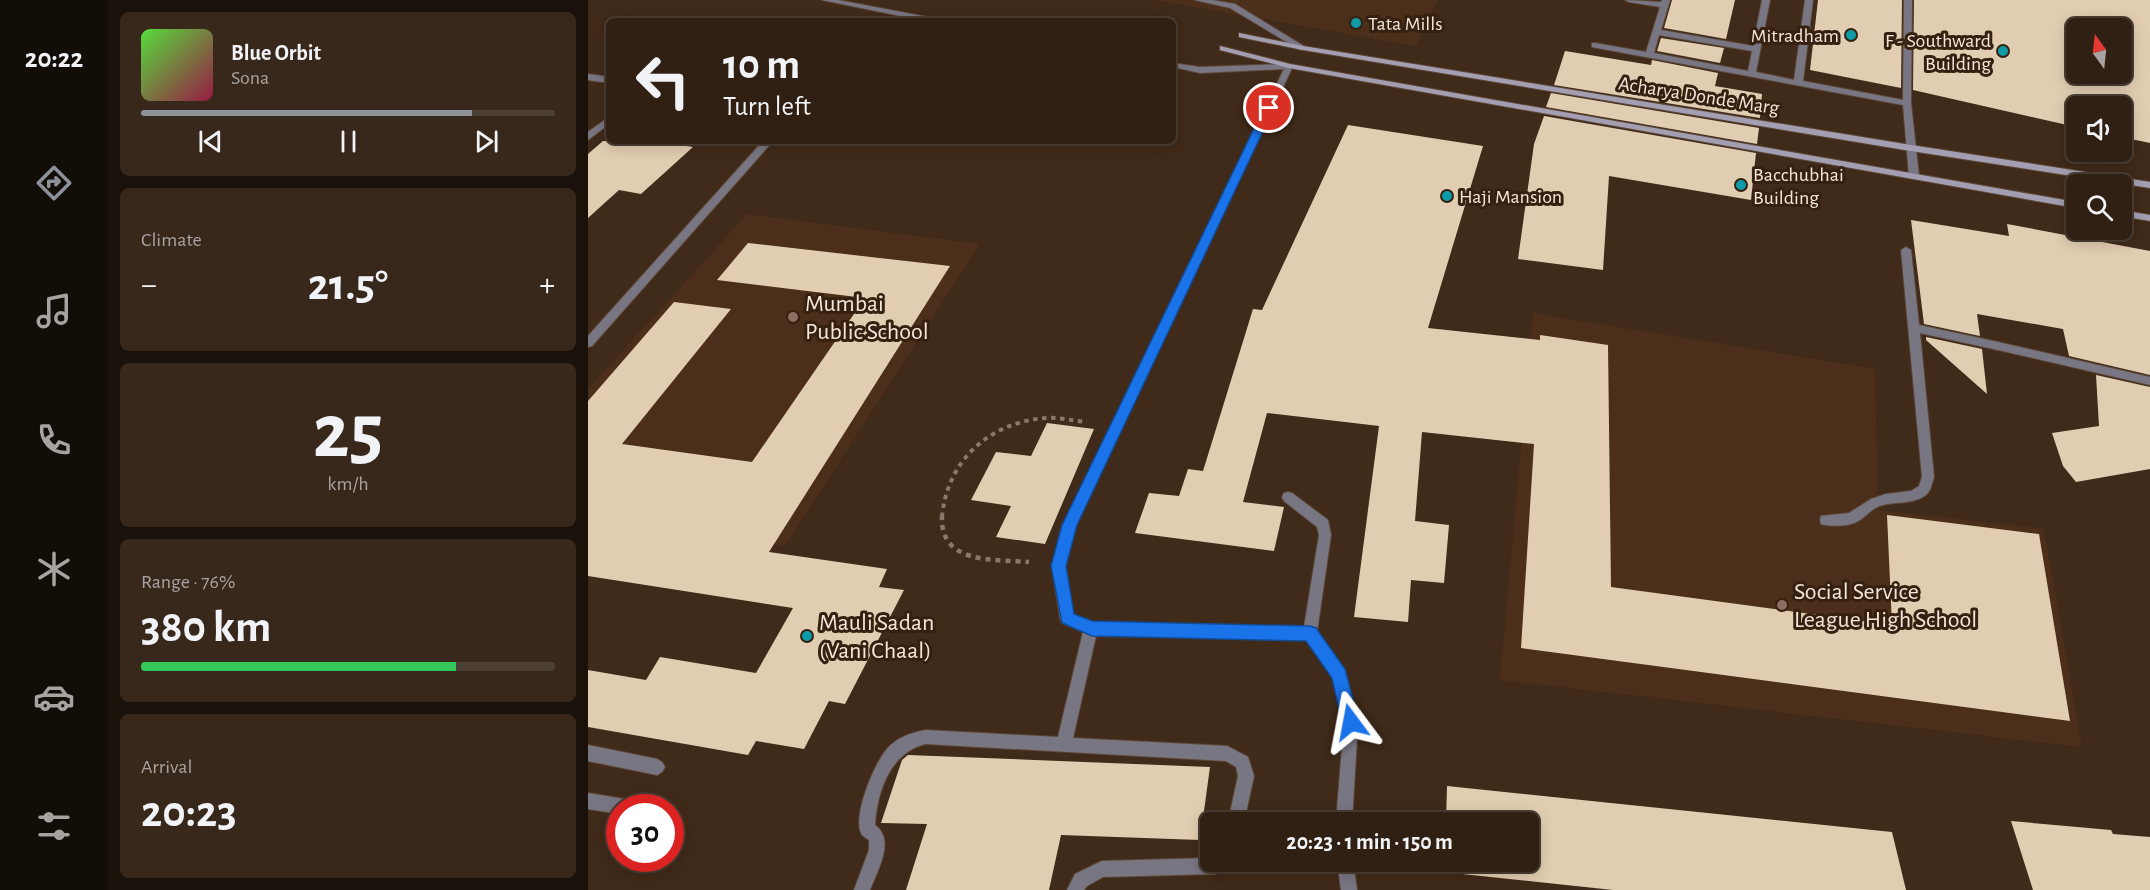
<!DOCTYPE html>
<meta charset="utf-8">
<style>
:root{--surface:#302013;--page:#38281c;--text:#f1f3f6;--muted:#a8a3a0;--line:#4b3e33;--accent:#8c9099}
body{margin:0;font-family:"Alegreya Sans",sans-serif;background:var(--page);color:var(--text);height:100vh;display:flex;flex-direction:column;font-size:22px;white-space:nowrap}
*{box-sizing:border-box;margin:0}
p{font-size:20px;color:var(--muted)}
.icon{flex:none;width:33px;height:33px;fill:none;stroke:currentColor;stroke-width:2;stroke-linecap:round;stroke-linejoin:round}
.map{position:relative;flex:1;overflow:hidden}
.drawer{display:flex;flex-direction:column;gap:12px;padding:12px;background:#1a120a;width:480px}
.drawer>*{flex:none}
.top-card{position:absolute;left:18px;top:18px;width:570px;height:126px;border-radius:9px;box-shadow:0 3px 15px #0003,0 0 0 2px var(--line);background:#302013;color:var(--text);overflow:hidden}
.needle{width:39px;rotate:345deg}
.buttons{position:absolute;left:1478px;top:18px;display:grid;gap:12px}
.buttons a{display:grid;place-items:center;width:66px;height:66px;border-radius:9px;background:var(--surface);box-shadow:0 3px 15px #0003,0 0 0 2px var(--line);font-size:30px}
.speed{position:absolute;left:18px;top:794px;display:flex;gap:12px;font-size:30px;font-weight:700;text-align:center}
.speed>*{display:grid;place-content:center;width:78px;height:78px;border-radius:50%;background:var(--surface);box-shadow:0 3px 15px #0003,0 0 0 2px var(--line);line-height:1}
.speed .limit{border:9px solid #d22;background:#fff;color:#111}
.pin{position:absolute;display:grid;place-items:center;width:51px;height:51px;color:#fff;margin:-26px;border:3px solid #fff;border-radius:50%;box-shadow:0 2px 6px #0007}
.me{position:absolute;width:66px;margin:-33px;rotate:347deg;stroke-linejoin:round;filter:drop-shadow(0 0 4px #0008)}
.turn{display:flex;align-items:center;gap:21px;height:126px;padding:0 18px;font-size:27px}
.turn .icon{width:78px;height:78px;stroke-width:2.5}
.turn b{display:block;font-size:42px;line-height:51px}
.big{font-size:45px;font-weight:700;line-height:1.1}
.drawer .tile{flex:1;display:flex;flex-direction:column;justify-content:center;gap:9px;min-width:0;padding:0 21px;border-radius:9px;background:var(--page)}
.drawer .dial{align-items:center;gap:0}
.dial b{font-size:78px;line-height:1}
.song{display:flex;align-items:center;gap:18px}
.cover{width:72px;height:72px;border-radius:9px;background:linear-gradient(135deg,hsl(110 70% 55%),hsl(340 70% 35%))}
.played{height:6px;border-radius:3px;background:linear-gradient(90deg,var(--accent) 80%,var(--line) 80%)}
.keys{display:flex;justify-content:space-around;direction:ltr}
.heat{display:flex;justify-content:space-between;align-items:center;font-size:33px;direction:ltr}
.charge{height:9px;border-radius:4px;background:linear-gradient(90deg,#34c759 76%,var(--line) 0)}
.trip{position:absolute;left:612px;top:812px;width:339px;height:60px;border-radius:9px;background:var(--surface);box-shadow:0 3px 15px #0003,0 0 0 2px var(--line);font-weight:700;line-height:60px;text-align:center}
main{display:flex;flex:1;min-height:0}
.menu{display:flex;flex-direction:column;width:108px;justify-content:space-around;align-items:center;background:#130d08;color:var(--muted)}
.menu .icon{width:42px;height:42px}
.menu .active{color:var(--accent)}
.menu b{font-size:27px;color:var(--text)}
.map>svg:first-child{display:block}
.built{fill:#4b2f1a}
.building{fill:#e1ceb2;fill-rule:evenodd}
.lines{fill:none;stroke-linecap:round;stroke-linejoin:round}
.service-casing{stroke:#5d4838;stroke-width:2}
.minor-casing{stroke:#5d4838;stroke-width:2}
.secondary-casing{stroke:#5d4838;stroke-width:2}
.path-far1{stroke:#8b786a;stroke-width:4;stroke-dasharray:4.5 4.5;stroke-linecap:butt}
.path{stroke:#8b786a;stroke-width:4.5;stroke-dasharray:5 5;stroke-linecap:butt}
.service{fill:#797683;fill-rule:evenodd}
.minor{fill:#797683;fill-rule:evenodd}
.secondary{fill:#a39eb2;fill-rule:evenodd}
.route{fill:#1a73e8;stroke:#114b97;stroke-width:1.5}
.culture-dot{fill:#0f9aa8;stroke:#36200f;stroke-width:2}
.education-dot{fill:#8d6e63;stroke:#36200f;stroke-width:2}
.labels{text-anchor:middle;stroke-width:6;stroke-linejoin:round;paint-order:stroke}
.far-poi-label{font-size:20px;fill:#f5e6db;stroke:#36200f;text-anchor:start}
.far-street-label{font-size:20px;fill:#f5e6db;stroke:#36200f}
.poi-label{font-size:24px;fill:#f5e6db;stroke:#36200f;text-anchor:start}
</style>
<main>
<nav class="menu">
<b>20:22</b>
<svg class="icon active" aria-label="directions" viewBox="0 0 24 24"><path d="M12 3l9 9-9 9-9-9zM9 14v-3h6M13 9l2 2-2 2"/></svg>
<svg class="icon" aria-label="music" viewBox="0 0 24 24"><path d="M9 18V5l10-2v13"/><circle cx="6" cy="18" r="3"/><circle cx="16" cy="16" r="3"/></svg>
<svg class="icon" aria-label="phone" viewBox="0 0 24 24"><path d="M5 4h4l2 5-3 2q2 4 5 5l2-3 5 2v4C11 20 4 13 5 4z"/></svg>
<svg class="icon" aria-label="climate" viewBox="0 0 24 24"><path d="M12 3v18M4 7l16 10M4 17L20 7"/></svg>
<svg class="icon" aria-label="car" viewBox="0 0 24 24"><path d="M5 17H2v-5l4-1 3-4h7l3 4 3 1v5h-3M9 17h6M6 11h13"/><circle cx="7" cy="17" r="2"/><circle cx="17" cy="17" r="2"/></svg>
<svg class="icon" aria-label="filters" viewBox="0 0 24 24"><path d="M4 7h16M4 17h16"/><circle cx="9" cy="7" r="2"/><circle cx="15" cy="17" r="2"/></svg>
</nav>
<section class="drawer">
<div class="tile">
<div class="song"><i class="cover"></i><div><b>Blue Orbit</b><p>Sona</p></div></div>
<div class="played"></div>
<div class="keys"><svg class="icon" aria-label="previous" viewBox="0 0 24 24"><path d="M18 5L8 12l10 7zM5 5v14"/></svg><svg class="icon" aria-label="pause" viewBox="0 0 24 24"><path d="M8 5v14M16 5v14"/></svg><svg class="icon" aria-label="next" viewBox="0 0 24 24"><path d="M6 5l10 7-10 7zM19 5v14"/></svg></div>
</div>
<div class="tile"><p>Climate</p>
<div class="heat"><a>−</a><b class="big">21.5°</b><a>+</a></div>
</div>
<div class="tile dial"><b>25</b><p>km/h</p></div>
<div class="tile"><p>Range · 76%</p><b class="big">380 km</b><div class="charge"></div></div>
<div class="tile"><p>Arrival</p><b class="big">20:23</b></div>
</section>
<div class="map">
<svg width="1562" height="890" viewBox="0 0 1562 890">
<rect width="100%" height="100%" fill="#402a19"/>
<g class="built">
<polygon points="567,0 850,0 828,46"/>
<polygon points="159,214 392,244 197,546 0,512 0,389"/>
<polygon points="945,313 1287,369 1290,510 1456,529 1494,747 912,680"/>
</g>
<g class="building">
<polygon points="1084,0 1147,0 1138,39 1076,28"/>
<polygon points="1230,0 1314,0 1313,88 1222,70"/>
<path d="M1326,0H1562V143L1533,137V106H1488V127L1325,90ZM1488,28H1533V74H1488Z"/>
<polygon points="1073,38 1136,48 1132,63 1069,51"/>
<polygon points="977,51 1063,65 1064,60 1130,73 1127,86 1174,94 1172,118 966,85"/>
<polygon points="963,93 1171,128 1169,144 958,107"/>
<polygon points="956,116 1168,153 1163,200 1021,176 1015,270 930,259 946,144"/>
<polygon points="760,125 895,146 840,328 952,340 952,335 1020,345 1023,587 1304,625 1299,515 1451,534 1482,721 933,648 946,444 834,432 827,521 861,525 856,583 823,580 820,622 766,617 791,426 679,413 655,502 696,507 686,551 547,533 561,493 591,496 600,469 615,471 665,309 674,310"/>
<polygon points="15,141 68,141 105,147 53,194 31,190 0,218 0,154"/>
<polygon points="1323,220 1421,236 1419,224 1562,251 1562,375 1481,356 1475,329 1389,314 1392,336 1336,324"/>
<polygon points="160,243 362,266 181,552 299,569 291,587 316,590 257,704 241,701 216,749 168,741 160,755 0,727 0,670 58,680 72,657 168,673 205,608 0,576 0,401 86,302 143,309 34,444 164,462 277,298 129,280"/>
<polygon points="1338,337 1394,349 1399,394 1338,340"/>
<polygon points="1508,375 1562,387 1562,469 1488,482 1475,466 1464,433 1511,426"/>
<polygon points="459,423 506,429 457,544 408,537 423,506 383,500 408,452 443,456"/>
<polygon points="320,755 622,767 612,840 473,835 461,890 318,890 339,824 293,823 314,760"/>
<polygon points="859,786 1304,832 1318,890 1025,890 855,872 856,861 940,861 940,822 858,822"/>
<polygon points="1423,821 1523,830 1525,834 1562,837 1562,890 1445,890"/>
</g>
<g class="lines">
<defs>
<g id="service">
<path d="M1318,247L1323,250L1331,325L1410,342L1416,346L1410,350L1332,333L1346,477C1344,483 1343,490 1339,494C1325,506 1305,500 1289,507C1281,511 1275,520 1266,523C1258,526 1242,527 1233,524L1232,520L1233,516L1261,513L1283,499L1298,494L1323,491L1331,486L1334,477L1313,250Z"/>
<polygon points="0,745 69,759 74,762 77,767 74,772 69,775 0,761"/>
</g>
<g id="minor">
<polygon points="234,0 250,0 350,19 354,21 337,21"/>
<polygon points="607,0 624,0 647,4 719,48 712,50 642,8"/>
<path d="M1037,0L1073,2L1074,0H1082L1073,30L1165,46L1174,0H1182L1168,72L1206,80L1217,0H1225L1215,81L1315,100L1316,0H1324L1323,103L1331,176L1326,179L1321,176L1315,105L1004,47V43H1007L1058,52L1072,7L1041,2ZM1071,35L1164,51L1160,71L1066,53Z"/>
<path d="M585,63L612,67L701,64L705,66L487,525L478,566L485,614L504,623L716,627L731,535L729,527L696,501L694,497L696,493L700,492L704,493L740,520L743,535L729,632L757,670L770,722L764,822H748L756,722L746,678L718,640L508,636L485,738L639,746L660,757L666,776L656,822H640L650,776L648,767L638,761L338,744C302,752 289,792 287,825C308,840 289,871 282,890H266L281,850V840C277,837 273,836 272,830C267,810 288,757 304,744C313,736 326,732 338,730L470,737L495,632L474,623L472,618L464,566L475,525L696,69L612,73L585,67Z"/>
<polygon points="0,74 21,77 21,83 0,80"/>
<polygon points="21,117 21,124 0,140 0,132"/>
<polygon points="175,141 185,141 4,346 0,347 0,336"/>
<polygon points="1410,342 1562,377 1562,385 1406,349 1404,346"/>
<polygon points="0,793 37,799 42,802 45,807 32,807 32,814 0,809"/>
<polygon points="622,858 622,861 642,861 640,867 627,874 515,877 499,886 496,890 479,890 487,874 514,861"/>
<polygon points="749,861 765,861 769,890 753,890"/>
</g>
<g id="secondary">
<polygon points="651,33 715,46 1323,145 1562,182 1562,188 1323,151 715,50 651,37"/>
<polygon points="632,46 702,64 1488,202 1488,208 701,68 632,50"/>
<polygon points="1533,210 1562,215 1562,221 1533,216"/>
</g>
</defs>
<use href="#service" class="service-casing"/>
<use href="#minor" class="minor-casing"/>
<use href="#secondary" class="secondary-casing"/>
<path class="path-far1" d="M354,517C359,460 402,422 458,418C472,417 485,421 499,422"/>
<path class="path" d="M354,515C351,565 406,559 441,562"/>
<use href="#service" class="service"/>
<use href="#minor" class="minor"/>
<use href="#secondary" class="secondary"/>
</g>
<polygon class="route" points="681,105 686,108 489,525 478,566 486,614 504,621 722,626 728,628 757,669 771,722 769,728 763,730 757,728 754,722 744,678 718,641 504,636 474,623 463,566 474,525 676,108"/>
<g class="culture-dot">
<circle cx="768" cy="23" r="6"/>
<circle cx="1263" cy="35" r="6"/>
<circle cx="1415" cy="51" r="6"/>
<circle cx="1153" cy="185" r="6"/>
<circle cx="859" cy="196" r="6"/>
<circle cx="219" cy="636" r="6"/>
</g>
<g class="education-dot">
<circle cx="205" cy="317" r="6"/>
<circle cx="1194" cy="605" r="6"/>
</g>
<g class="labels">
<g class="far-poi-label">
<text x="780" y="30">Tata Mills</text>
<text x="1251" y="42" text-anchor="end">Mitradham</text>
<text x="1403" y="47" text-anchor="end">F - Southward<tspan x="1403" dy="23">Building</tspan></text>
<text x="1165" y="181">Bacchubhai<tspan x="1165" dy="23">Building</tspan></text>
<text x="871" y="203">Haji Mansion</text>
</g>
<g class="far-street-label">
<text transform="translate(1111 95) rotate(9)" y="7">Acharya Donde Marg</text>
</g>
<g class="poi-label">
<text x="217" y="311">Mumbai<tspan x="217" dy="28">Public School</tspan></text>
<text x="1206" y="599">Social Service<tspan x="1206" dy="28">League High School</tspan></text>
<text x="231" y="630">Mauli Sadan<tspan x="231" dy="28">(Vani Chaal)</tspan></text>
</g>
</g>
</svg>
<div class="buttons">
<a><svg class="needle" viewBox="-14 -14 28 28"><path d="M0-13l5 13h-10z" fill="#e53935"/><path d="M0 13l5-13h-10z" fill="#a8a3a0"/></svg></a>
<a><svg class="icon" aria-label="sound" viewBox="0 0 24 24"><path d="M4 9h4l5-4v14l-5-4H4zM17 9q2 3 0 6"/></svg></a>
<a><svg class="icon" aria-label="search" viewBox="0 0 24 24"><circle cx="10" cy="10" r="6"/><path d="M15 15l6 6"/></svg></a>
</div>
<div class="speed"><div class="limit">30</div></div>
<div class="pin" style="left:681px;top:108px;background:#d93025"><svg class="icon" aria-label="arrive" viewBox="0 0 24 24"><path d="M6 21V4h12l-3 4 3 4H6"/></svg></div>
<svg class="me" style="left:763px;top:722px" viewBox="-20 -20 40 40"><path d="M0-17L14 15 0 8-14 15z" fill="#1a73e8" stroke="#fff" stroke-width="4"/></svg>
<div class="trip">20:23 · 1 min · 150 m</div>
<div class="top-card">
<div class="turn"><svg class="icon" aria-label="left" viewBox="0 0 24 24"><path d="M17 20v-9H6M10 6l-5 5 5 5"/></svg><div><b>10 m</b>Turn left</div></div>
</div>
</div>
</main>
